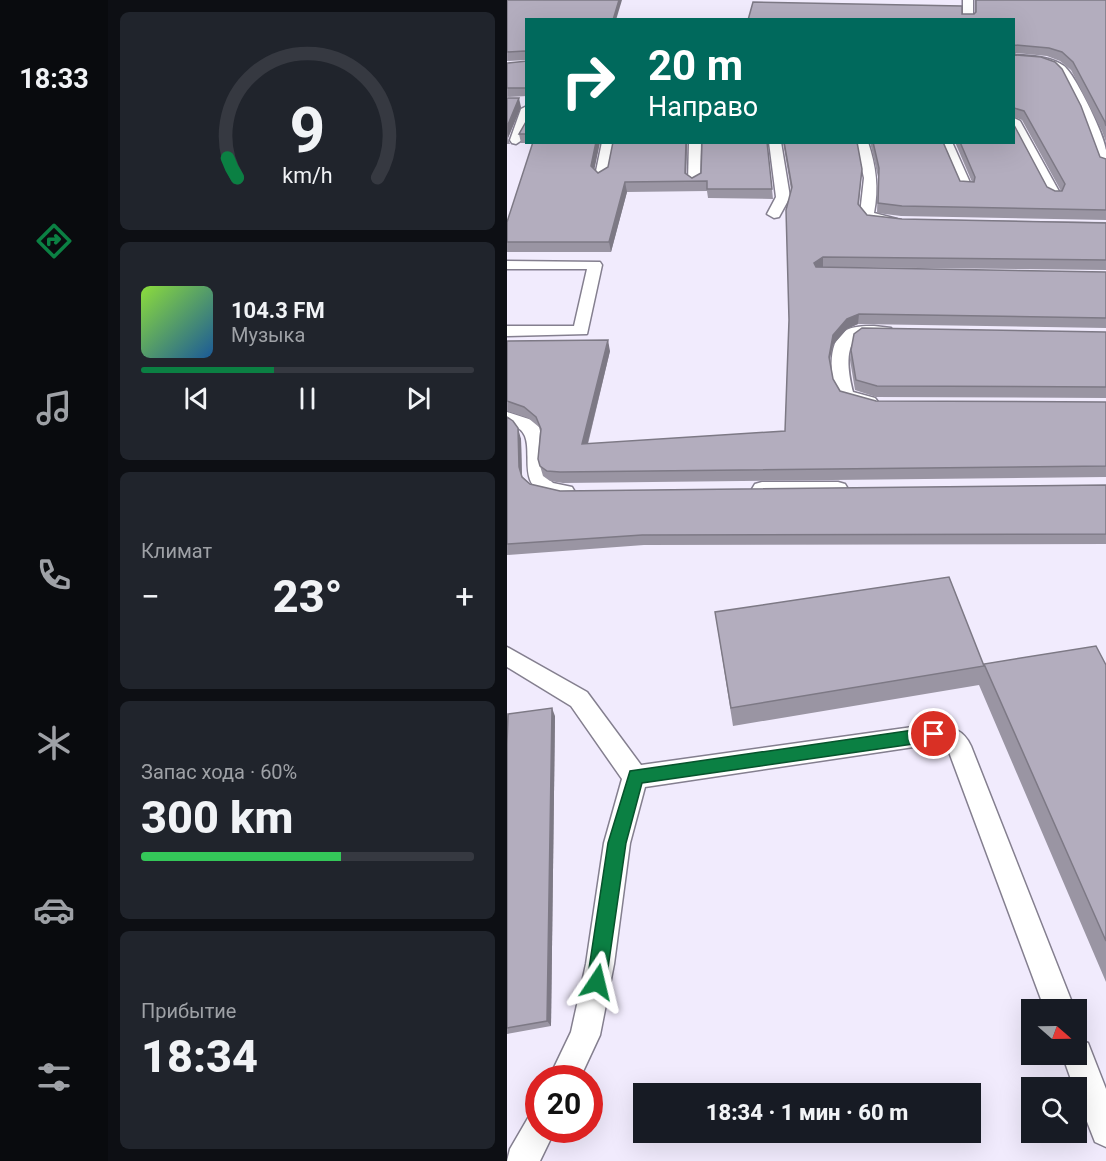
<!DOCTYPE html>
<html lang="ru">
<meta charset="utf-8">
<style>
:root{--surface:#171b24;--page:#20242c;--text:#f1f3f6;--muted:#9ea1a6;--line:#363941;--accent:#0b8043}
body{margin:0;font-family:Roboto,sans-serif;background:var(--page);color:var(--text);height:100vh;display:flex;flex-direction:column;font-size:22px;white-space:nowrap}
*{box-sizing:border-box;margin:0}
p{font-size:20px;color:var(--muted)}
.icon{flex:none;width:33px;height:33px;fill:none;stroke:currentColor;stroke-width:2;stroke-linecap:round;stroke-linejoin:round}
.map{position:relative;flex:1;overflow:hidden}
.panel{display:flex;flex-direction:column;gap:12px;padding:12px;background:#0d0f14;width:399px}
.panel>*{flex:none}
.hud{position:absolute;left:18px;top:18px;width:490px;height:126px;border-radius:0px;box-shadow:0 6px 24px #0002;background:#00695c;color:#fff;overflow:hidden}
.needle{width:39px;rotate:110deg}
.buttons{position:absolute;left:514px;top:999px;display:grid;gap:12px}
.buttons a{display:grid;place-items:center;width:66px;height:66px;border-radius:0px;background:var(--surface);box-shadow:0 6px 24px #0002;font-size:30px}
.speed{position:absolute;left:18px;top:1065px;display:flex;gap:12px;font-size:30px;font-weight:700;text-align:center}
.speed>*{display:grid;place-content:center;width:78px;height:78px;border-radius:50%;background:var(--surface);box-shadow:0 6px 24px #0002;line-height:1}
.speed .limit{border:9px solid #d22;background:#fff;color:#111}
.pin{position:absolute;display:grid;place-items:center;width:51px;height:51px;color:#fff;margin:-26px;border:3px solid #fff;border-radius:50%;box-shadow:0 2px 6px #0007}
.me{position:absolute;width:66px;margin:-33px;rotate:10deg;stroke-linejoin:round;filter:drop-shadow(0 0 4px #0008)}
.turn{display:flex;align-items:center;gap:21px;height:126px;padding:0 24px;font-size:27px}
.turn .icon{width:78px;height:78px;stroke-width:2.5}
.turn b{display:block;font-size:42px;line-height:51px}
.big{font-size:45px;font-weight:800;line-height:1.1}
.panel .widget{flex:1;display:flex;flex-direction:column;justify-content:center;gap:9px;min-width:0;padding:0 21px;border-radius:9px;background:var(--page)}
.panel .dial{align-items:center;gap:0}
.dial svg{height:156px;overflow:visible;fill:none;stroke:var(--line);stroke-width:7;stroke-linecap:round;text-anchor:middle}
.dial text{fill:var(--text);stroke:none}
.song{display:flex;align-items:center;gap:18px}
.cover{width:72px;height:72px;border-radius:9px;background:linear-gradient(135deg,hsl(90 70% 55%),hsl(210 70% 35%))}
.played{height:6px;border-radius:3px;background:linear-gradient(90deg,var(--accent) 40%,var(--line) 40%)}
.keys{display:flex;justify-content:space-around;direction:ltr}
.heat{display:flex;justify-content:space-between;align-items:center;font-size:33px;direction:ltr}
.charge{height:9px;border-radius:4px;background:linear-gradient(90deg,#34c759 60%,var(--line) 0)}
.trip{position:absolute;left:126px;top:1083px;width:348px;height:60px;border-radius:0px;background:var(--surface);box-shadow:0 6px 24px #0002;font-weight:800;line-height:60px;text-align:center}
main{display:flex;flex:1;min-height:0}
.tab-bar{display:flex;flex-direction:column;width:108px;justify-content:space-around;align-items:center;background:#090b0e;color:var(--muted)}
.tab-bar .icon{width:42px;height:42px}
.tab-bar .selected{color:var(--accent)}
.tab-bar b{font-size:27px;color:var(--text)}
.map>svg:first-child{display:block}
.lines{fill:none;stroke-linecap:round;stroke-linejoin:round}
.lane-casing{stroke:#847f8f;stroke-width:3}
.lane{fill:#fff;fill-rule:evenodd}
.wall{fill:#9a95a3}
.shaded-wall{fill:#7d7985}
.building{fill:#b3adbe;stroke:#7d7985;stroke-width:1.5}
.route{fill:#0b8043;stroke:#07532c;stroke-width:1.5}
</style>
<main>
<nav class="tab-bar">
<b>18:33</b>
<svg class="icon selected" aria-label="directions" viewBox="0 0 24 24"><path d="M12 3l9 9-9 9-9-9zM9 14v-3h6M13 9l2 2-2 2"/></svg>
<svg class="icon" aria-label="music" viewBox="0 0 24 24"><path d="M9 18V5l10-2v13"/><circle cx="6" cy="18" r="3"/><circle cx="16" cy="16" r="3"/></svg>
<svg class="icon" aria-label="phone" viewBox="0 0 24 24"><path d="M5 4h4l2 5-3 2q2 4 5 5l2-3 5 2v4C11 20 4 13 5 4z"/></svg>
<svg class="icon" aria-label="climate" viewBox="0 0 24 24"><path d="M12 3v18M4 7l16 10M4 17L20 7"/></svg>
<svg class="icon" aria-label="car" viewBox="0 0 24 24"><path d="M5 17H2v-5l4-1 3-4h7l3 4 3 1v5h-3M9 17h6M6 11h13"/><circle cx="7" cy="17" r="2"/><circle cx="17" cy="17" r="2"/></svg>
<svg class="icon" aria-label="filters" viewBox="0 0 24 24"><path d="M4 7h16M4 17h16"/><circle cx="9" cy="7" r="2"/><circle cx="15" cy="17" r="2"/></svg>
</nav>
<section class="panel">
<div class="widget dial"><svg viewBox="0 0 100 80">
<path d="M14 69A42 42 0 1 1 86 69"/>
<path d="M14 69A42 42 0 0 1 9 59" stroke="#0b8043"/>
<text x="50" y="56" font-size="32" font-weight="700">9</text>
<text x="50" y="72" font-size="11">km/h</text>
</svg></div>
<div class="widget">
<div class="song"><i class="cover"></i><div><b>104.3 FM</b><p>Музыка</p></div></div>
<div class="played"></div>
<div class="keys"><svg class="icon" aria-label="previous" viewBox="0 0 24 24"><path d="M18 5L8 12l10 7zM5 5v14"/></svg><svg class="icon" aria-label="pause" viewBox="0 0 24 24"><path d="M8 5v14M16 5v14"/></svg><svg class="icon" aria-label="next" viewBox="0 0 24 24"><path d="M6 5l10 7-10 7zM19 5v14"/></svg></div>
</div>
<div class="widget"><p>Климат</p>
<div class="heat"><a>−</a><b class="big">23°</b><a>+</a></div>
</div>
<div class="widget"><p>Запас хода · 60%</p><b class="big">300 km</b><div class="charge"></div></div>
<div class="widget"><p>Прибытие</p><b class="big">18:34</b></div>
</section>
<div class="map">
<svg width="599" height="1161" viewBox="0 0 599 1161">
<rect width="100%" height="100%" fill="#f1ebfd"/>
<g class="lines">
<defs>
<g id="lane">
<rect x="456" y="0" width="10" height="20"/>
<path d="M507,55C522,56 544,56 557,66C569,76 597,134 599,150C599,156 599,163 599,169L593,165C585,144 566,81 548,69C536,62 520,62 507,61Z"/>
<polygon points="20,106 20,127 15,140 9,144 5,143 3,140 14,109"/>
<polygon points="507,118 513,121 554,195 552,198 547,199 540,195 507,132"/>
<polygon points="95,142 107,142 100,176 94,180 88,176"/>
<polygon points="182,142 194,142 193,182 187,186 181,182"/>
<polygon points="262,142 274,142 283,197 272,217 267,218 260,214 269,197"/>
<path d="M349,142H361C369,166 372,188 367,213L390,219L392,222L390,225L360,222L353,214L357,178Z"/>
<polygon points="433,142 445,142 465,187 464,190 454,190 453,187"/>
<polygon points="0,261 93,262 95,265 80,334 0,336 0,326 67,326 80,269 0,269"/>
<path d="M367,326L384,328L386,331L378,336L349,338C337,351 342,376 346,392L368,398L371,402L368,406L362,407L333,399C323,383 319,342 338,331C346,326 357,326 367,326Z"/>
<path d="M0,412L28,421L36,433V473L46,483L65,487L68,492L65,497C57,499 50,497 41,495C0,483 41,430 0,424Z"/>
<polygon points="255,482 331,482 338,484 341,489 338,494 331,496 255,496 248,494 245,489 248,484"/>
<path d="M0,647L80,692L134,765L427,724C444,726 457,730 464,746L568,1010H538L442,752L435,746L427,744L138,787L123,843L107,964L93,1035L73,1078H42L64,1032L79,964L97,843L115,779L64,706L0,667Z"/>
<polygon points="570,1039 581,1043 599,1089 599,1147 588,1142 570,1096 570,1088 567,1088 555,1054 570,1054"/>
<polygon points="32,1113 32,1130 48,1130 33,1161 0,1161 3,1149 21,1118"/>
</g>
</defs>
<use href="#lane" class="lane-casing"/>
<use href="#lane" class="lane"/>
</g>
<g class="wall">
<polygon points="0,0 20,20 20,60 0,61"/>
<polygon points="468,0 599,0 599,142 595,131 564,70 553,61 540,56 508,53 508,55 593,157 599,159 599,220 394,216 370,213 371,177 363,142 436,142 453,181 465,182 448,142 507,142 540,187 548,191 554,191 515,120 507,117 455,14 467,14 468,13"/>
<polygon points="20,61 20,96 0,97 0,63"/>
<polygon points="0,98 14,107 1,138 3,144 0,144"/>
<polygon points="20,120 20,142 93,142 87,169 91,173 180,142 179,174 185,178 265,189 266,199 201,198 200,191 120,192 104,252 0,252 0,222 26,143 14,143 12,134"/>
<polygon points="276,142 350,142 355,169 352,205 360,215 395,219 599,222 599,270 315,267 599,272 599,328 351,324 340,329 326,345 322,361 326,379 333,391 369,401 599,402 599,477 56,483 43,481 36,476 31,459 33,431 32,427 21,418 0,411 0,341 103,351 81,444 278,431 282,322 284,190"/>
<polygon points="599,332 599,398 369,397 348,390 343,360 344,350"/>
<polygon points="0,417 14,439 15,476 23,484 53,491 599,485 599,544 137,545 0,555"/>
<polygon points="208,612 477,666 477,664 599,665 599,982 472,685 226,726"/>
<polygon points="48,716 44,1026 0,1034 0,744"/>
</g>
<g class="shaded-wall">
<polygon points="112,0 115,0 109,20 106,20"/>
<polygon points="12,98 14,107 1,138 0,134 0,127"/>
<polygon points="89,142 93,142 86,176 84,166"/>
<polygon points="179,142 180,142 179,182 178,173"/>
<polygon points="118,182 120,192 104,252 102,242"/>
<polygon points="316,257 316,267 307,272 307,263"/>
<polygon points="352,314 351,324 340,329 326,345 321,367 322,357 326,335 340,319"/>
<polygon points="101,340 103,351 78,454 75,444"/>
<polygon points="11,428 14,439 15,478 12,467"/>
<polygon points="45,708 48,716 44,1026 40,1021"/>
</g>
<g class="building">
<polygon points="0,0 112,0 106,20 20,20 20,53 18,51 0,52"/>
<polygon points="469,0 599,0 599,126 598,122 566,62 555,52 542,48 508,45 507,46 507,20 241,20 246,2 455,6 455,14 467,14 469,12"/>
<polygon points="507,50 508,55 534,57 548,62 555,69 574,106 593,157 599,159 599,210 395,206 371,203 372,168 366,142 436,142 453,181 467,182 468,177 453,142 507,142 507,125 540,187 548,191 555,191 558,184 517,111 507,108"/>
<polygon points="20,61 20,88 0,88 0,63"/>
<polygon points="0,98 12,98 0,127"/>
<polygon points="20,120 20,134 12,134"/>
<polygon points="26,142 89,142 84,166 91,173 101,167 106,142 179,142 178,173 185,178 194,173 195,142 260,142 265,189 200,189 200,181 118,182 102,242 0,242 0,222"/>
<polygon points="277,142 350,142 355,169 351,204 360,215 395,219 599,223 599,260 316,257 307,263 309,267 599,272 599,318 352,314 340,319 326,335 322,357 326,379 333,391 369,401 599,402 599,466 53,472 40,471 33,466 31,459 34,429 29,417 17,407 0,401 0,341 101,340 75,444 278,431 282,320 279,210 285,187"/>
<polygon points="355,328 599,332 599,387 370,386 349,380 344,350 347,334"/>
<polygon points="0,417 6,421 11,428 12,467 15,477 23,484 53,491 599,485 599,534 135,535 0,544"/>
<polygon points="442,577 477,666 224,708 208,612"/>
<polygon points="589,646 599,665 599,941 477,664"/>
<polygon points="45,708 40,1021 0,1028 0,744 1,714"/>
</g>
<polygon class="route" points="427,727 433,729 435,734 433,739 427,741 135,783 119,843 99,982 96,988 90,991 83,988 80,982 101,843 123,771"/>
</svg>
<div class="buttons">
<a><svg class="needle" viewBox="-14 -14 28 28"><path d="M0-13l5 13h-10z" fill="#e53935"/><path d="M0 13l5-13h-10z" fill="#9ea1a6"/></svg></a>
<a><svg class="icon" aria-label="search" viewBox="0 0 24 24"><circle cx="10" cy="10" r="6"/><path d="M15 15l6 6"/></svg></a>
</div>
<div class="speed"><div class="limit">20</div></div>
<div class="pin" style="left:427px;top:734px;background:#d93025"><svg class="icon" aria-label="arrive" viewBox="0 0 24 24"><path d="M6 21V4h12l-3 4 3 4H6"/></svg></div>
<svg class="me" style="left:90px;top:982px" viewBox="-20 -20 40 40"><path d="M0-17L14 15 0 8-14 15z" fill="#0b8043" stroke="#fff" stroke-width="4"/></svg>
<div class="trip">18:34 · 1 мин · 60 m</div>
<div class="hud">
<div class="turn"><svg class="icon" aria-label="right" viewBox="0 0 24 24"><path d="M7 20v-9h11M14 6l5 5-5 5"/></svg><div><b>20 m</b>Направо</div></div>
</div>
</div>
</main>
